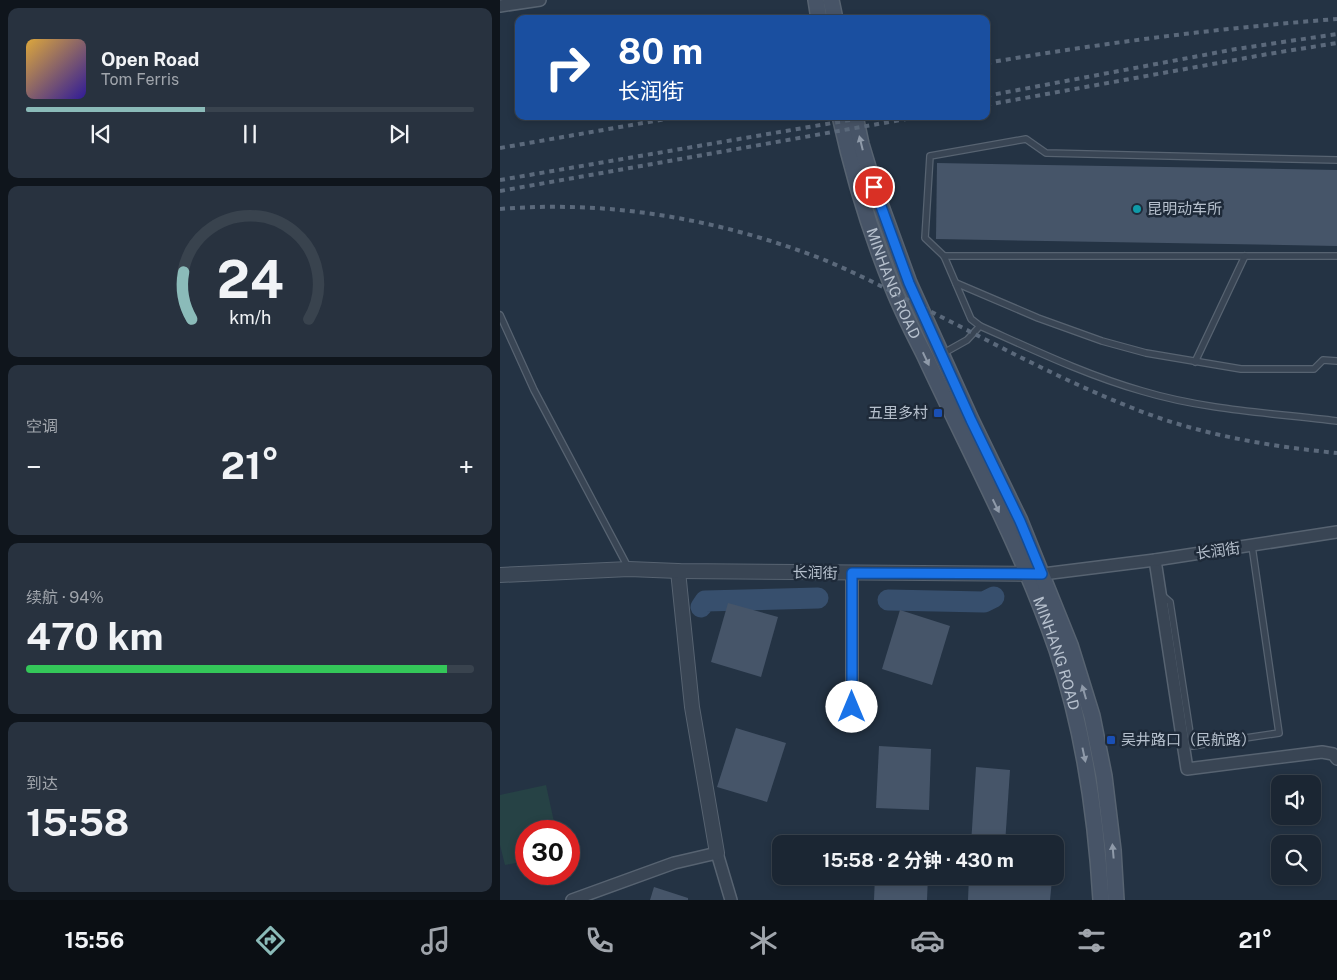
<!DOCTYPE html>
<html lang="zh">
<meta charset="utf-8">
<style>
:root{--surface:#1b2633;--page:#28323f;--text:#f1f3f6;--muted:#a0a5ac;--line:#39434e;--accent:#8bbbb9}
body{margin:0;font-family:"Public Sans","Noto Sans SC",sans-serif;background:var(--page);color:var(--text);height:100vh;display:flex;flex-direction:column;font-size:19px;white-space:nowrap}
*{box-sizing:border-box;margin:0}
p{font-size:16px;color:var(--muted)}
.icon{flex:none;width:28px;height:28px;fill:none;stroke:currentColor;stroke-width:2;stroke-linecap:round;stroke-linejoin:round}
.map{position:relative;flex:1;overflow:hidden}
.drawer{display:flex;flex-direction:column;gap:8px;padding:8px;background:#0f151c;width:500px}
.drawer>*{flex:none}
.top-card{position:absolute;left:15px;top:15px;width:475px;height:105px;border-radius:10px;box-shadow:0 2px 8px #0003,0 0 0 1px var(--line);background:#1a4fa0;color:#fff;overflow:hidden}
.fabs{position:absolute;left:771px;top:775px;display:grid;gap:10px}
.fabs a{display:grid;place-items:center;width:50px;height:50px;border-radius:10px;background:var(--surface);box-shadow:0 2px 8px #0003,0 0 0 1px var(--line);font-size:25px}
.speed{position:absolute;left:15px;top:820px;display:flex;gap:10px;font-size:25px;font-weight:700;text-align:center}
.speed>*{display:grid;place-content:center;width:65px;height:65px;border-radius:50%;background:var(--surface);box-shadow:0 2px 8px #0003,0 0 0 1px var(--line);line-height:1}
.speed .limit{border:8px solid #d22;background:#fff;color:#111}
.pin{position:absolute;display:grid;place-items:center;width:42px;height:42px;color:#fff;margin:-21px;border:2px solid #fff;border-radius:50%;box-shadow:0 1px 5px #0007}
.me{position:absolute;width:55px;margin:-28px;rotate:0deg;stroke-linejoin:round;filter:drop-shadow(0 0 4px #0008)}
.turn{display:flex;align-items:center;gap:18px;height:105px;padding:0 20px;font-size:22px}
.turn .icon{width:65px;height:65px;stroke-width:2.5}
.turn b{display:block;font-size:35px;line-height:42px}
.big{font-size:38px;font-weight:700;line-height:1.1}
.drawer .widget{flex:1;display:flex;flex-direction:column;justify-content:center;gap:8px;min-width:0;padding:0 18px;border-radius:10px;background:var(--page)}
.drawer .dial{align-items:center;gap:0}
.dial svg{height:130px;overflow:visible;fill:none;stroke:var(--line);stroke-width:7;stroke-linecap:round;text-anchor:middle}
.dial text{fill:var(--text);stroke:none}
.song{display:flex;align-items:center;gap:15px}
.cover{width:60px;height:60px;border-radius:8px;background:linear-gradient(135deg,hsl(40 70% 55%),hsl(250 70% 35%))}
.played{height:5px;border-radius:2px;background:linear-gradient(90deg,var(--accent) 40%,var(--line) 40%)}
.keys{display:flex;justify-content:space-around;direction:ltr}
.heat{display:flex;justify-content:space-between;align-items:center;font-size:28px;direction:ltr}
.charge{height:8px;border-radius:4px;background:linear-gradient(90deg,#34c759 94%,var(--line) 0)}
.trip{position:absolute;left:272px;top:835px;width:292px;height:50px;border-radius:10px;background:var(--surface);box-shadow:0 2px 8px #0003,0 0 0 1px var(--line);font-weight:700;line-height:50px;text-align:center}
.tab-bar{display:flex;height:80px;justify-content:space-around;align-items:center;background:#0b0f14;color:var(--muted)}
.tab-bar .icon{width:35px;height:35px}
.tab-bar .current{color:var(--accent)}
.tab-bar b{font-size:22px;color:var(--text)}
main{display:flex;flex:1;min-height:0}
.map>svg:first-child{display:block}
.green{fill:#264245}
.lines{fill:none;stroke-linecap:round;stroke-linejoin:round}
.river{stroke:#374f6d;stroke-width:21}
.building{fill:#465569}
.service-casing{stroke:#576371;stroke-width:8}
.minor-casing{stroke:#576371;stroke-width:14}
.tertiary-casing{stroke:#576371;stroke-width:16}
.secondary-casing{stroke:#576371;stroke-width:18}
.service{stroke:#394554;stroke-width:5.5}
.minor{stroke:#394554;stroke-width:11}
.tertiary{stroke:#394554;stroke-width:14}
.secondary{stroke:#475467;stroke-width:15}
.rail{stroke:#5b697b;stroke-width:4;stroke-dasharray:5 5;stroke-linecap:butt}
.oneway{fill:#8f9aa9}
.route-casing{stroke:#114b97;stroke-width:12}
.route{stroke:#1a73e8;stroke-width:9}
.culture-dot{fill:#0f9aa8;stroke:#1e2a39;stroke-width:2}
.transit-dot{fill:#1a4fb4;stroke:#1e2a39;stroke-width:2}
.labels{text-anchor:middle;stroke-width:5;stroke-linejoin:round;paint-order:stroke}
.poi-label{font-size:15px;fill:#b6c0cd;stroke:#1e2a39;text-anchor:start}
.street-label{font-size:15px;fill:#b6c0cd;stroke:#1e2a39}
</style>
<main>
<section class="drawer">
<div class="widget">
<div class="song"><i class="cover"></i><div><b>Open Road</b><p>Tom Ferris</p></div></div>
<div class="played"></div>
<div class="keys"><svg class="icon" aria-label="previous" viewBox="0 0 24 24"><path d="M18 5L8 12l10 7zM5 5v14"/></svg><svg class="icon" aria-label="pause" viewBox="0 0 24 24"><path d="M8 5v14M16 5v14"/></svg><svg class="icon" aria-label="next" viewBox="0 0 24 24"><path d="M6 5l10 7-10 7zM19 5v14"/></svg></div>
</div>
<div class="widget dial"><svg viewBox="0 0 100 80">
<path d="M14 69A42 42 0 1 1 86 69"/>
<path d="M14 69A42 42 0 0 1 9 40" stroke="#8bbbb9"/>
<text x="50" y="56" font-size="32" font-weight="700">24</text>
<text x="50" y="72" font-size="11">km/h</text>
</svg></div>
<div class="widget"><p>空调</p>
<div class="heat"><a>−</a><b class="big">21°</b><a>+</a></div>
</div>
<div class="widget"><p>续航 · 94%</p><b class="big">470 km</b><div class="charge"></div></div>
<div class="widget"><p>到达</p><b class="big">15:58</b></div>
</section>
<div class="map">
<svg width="837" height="900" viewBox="0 0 837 900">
<rect width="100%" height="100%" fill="#243344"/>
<polygon class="green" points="46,785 56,831 26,831 26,861 5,865 0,845 0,795"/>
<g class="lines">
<g class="river">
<polyline points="388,600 484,602 494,597"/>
<polyline points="201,607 205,601 318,598"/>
</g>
</g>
<g class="building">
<polygon points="437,163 837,170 837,246 436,239"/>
<polygon points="228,603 278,617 261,677 211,662"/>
<polygon points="400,610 450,626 432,685 382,669"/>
<polygon points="236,728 286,743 267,802 217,787"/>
<polygon points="379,746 431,749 429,810 376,808"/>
<polygon points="476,767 510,770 505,844 471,844"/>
<polygon points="375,876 428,876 427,900 374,900"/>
<polygon points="469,876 503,876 552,880 550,900 468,900"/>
<polygon points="154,887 188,898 188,900 150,900"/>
</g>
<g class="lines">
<defs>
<g id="service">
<path d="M837,160L546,153L526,139L430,156L425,238L444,256L471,319L480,326C534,350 586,375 642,391C705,410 772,413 837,421"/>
<polyline points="444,256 837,256"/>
<polyline points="456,283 538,318 602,341 646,353 741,369 814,369 823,360 837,361"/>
<polyline points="0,315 34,390 129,569"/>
<polyline points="442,354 467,340 480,326"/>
<polyline points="695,362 745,256"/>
<polyline points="662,595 670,602 692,746 779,733 752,546"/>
</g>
<g id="minor">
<polyline points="0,6 40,0"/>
<polyline points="655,560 687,769 822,752 833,754 837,759"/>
<polyline points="543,574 655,560 837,532"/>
<polyline points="352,707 352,573"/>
<polyline points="72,900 174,863 217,853 231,900"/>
</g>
<g id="tertiary">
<polyline points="178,571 192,707 217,853"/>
<polyline points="0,575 129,569 178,571 539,574"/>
</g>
<g id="secondary">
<polyline points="316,0 319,19"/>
<polyline points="331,0 335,19"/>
<path id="s1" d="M340,116C353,175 370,232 393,288C402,311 414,334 425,356C470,453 522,548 557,650C584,731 596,815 601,900"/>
<polyline points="355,116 361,144 374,187 409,283 471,420 520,521 570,645 592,716 604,776 613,850 616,900"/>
</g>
</defs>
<use href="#service" class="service-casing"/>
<use href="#minor" class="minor-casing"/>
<use href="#tertiary" class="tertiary-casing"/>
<use href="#secondary" class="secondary-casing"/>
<use href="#service" class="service"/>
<use href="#minor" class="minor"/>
<use href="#tertiary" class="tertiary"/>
<use href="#secondary" class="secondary"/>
<g class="rail">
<path d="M486,63C603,43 719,28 837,19"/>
<polyline points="486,96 736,49 837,34"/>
<polyline points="486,105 768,54 837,43"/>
<polyline points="0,148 183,116"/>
<polyline points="0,180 373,116"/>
<polyline points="0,191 423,116"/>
<path d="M0,209C110,200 219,219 322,259C352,271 381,286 410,301C482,337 554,377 630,407C696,434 766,446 837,453"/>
</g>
</g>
<defs><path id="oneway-solid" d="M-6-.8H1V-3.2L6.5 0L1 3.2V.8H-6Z" transform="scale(1.25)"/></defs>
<g class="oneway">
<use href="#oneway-solid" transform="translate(361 143) rotate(-104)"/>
<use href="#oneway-solid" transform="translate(426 359) rotate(65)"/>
<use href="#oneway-solid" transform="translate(496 506) rotate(64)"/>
<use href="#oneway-solid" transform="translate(584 692) rotate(-106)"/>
<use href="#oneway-solid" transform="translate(584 755) rotate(78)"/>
<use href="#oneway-solid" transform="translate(613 851) rotate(-95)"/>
</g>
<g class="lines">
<defs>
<polyline id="route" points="352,707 352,573 542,574 520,521 471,420 409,283 374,187"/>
</defs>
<use href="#route" class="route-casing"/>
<use href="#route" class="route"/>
</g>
<circle class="culture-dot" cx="637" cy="209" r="5"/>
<g class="transit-dot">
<rect x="433" y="408" width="10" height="10" rx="2.5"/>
<rect x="606" y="735" width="10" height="10" rx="2.5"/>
</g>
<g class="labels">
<g class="poi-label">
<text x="647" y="214">昆明动车所</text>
<text x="428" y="418" text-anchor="end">五里多村</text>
<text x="621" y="745">吴井路口（民航路）</text>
</g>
<g class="street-label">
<text dy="5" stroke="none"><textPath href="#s1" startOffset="176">MINHANG ROAD</textPath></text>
<text transform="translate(718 551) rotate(-8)" y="5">长润街</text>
<text transform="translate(315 573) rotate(1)" y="5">长润街</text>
<text dy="5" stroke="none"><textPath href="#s1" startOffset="581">MINHANG ROAD</textPath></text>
</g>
</g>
</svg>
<div class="fabs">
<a><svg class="icon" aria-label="sound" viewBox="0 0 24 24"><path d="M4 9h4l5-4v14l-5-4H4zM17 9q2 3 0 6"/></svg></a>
<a><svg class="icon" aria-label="search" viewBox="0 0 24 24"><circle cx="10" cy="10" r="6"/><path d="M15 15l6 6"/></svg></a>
</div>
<div class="speed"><div class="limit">30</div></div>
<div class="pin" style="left:374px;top:187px;background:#d93025"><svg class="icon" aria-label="arrive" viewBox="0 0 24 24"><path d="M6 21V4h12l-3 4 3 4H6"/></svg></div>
<svg class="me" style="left:352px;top:707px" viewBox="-20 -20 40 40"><circle r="19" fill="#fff"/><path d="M0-13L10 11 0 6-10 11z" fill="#1a73e8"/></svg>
<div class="trip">15:58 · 2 分钟 · 430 m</div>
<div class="top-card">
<div class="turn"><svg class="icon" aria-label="right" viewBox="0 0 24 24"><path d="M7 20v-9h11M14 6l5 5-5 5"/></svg><div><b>80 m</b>长润街</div></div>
</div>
</div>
</main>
<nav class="tab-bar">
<b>15:56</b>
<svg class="icon current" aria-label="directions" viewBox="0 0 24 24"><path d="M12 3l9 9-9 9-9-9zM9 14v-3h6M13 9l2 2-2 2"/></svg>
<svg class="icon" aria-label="music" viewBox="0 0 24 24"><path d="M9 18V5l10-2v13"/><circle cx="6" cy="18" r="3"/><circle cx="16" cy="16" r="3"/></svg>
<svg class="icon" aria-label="phone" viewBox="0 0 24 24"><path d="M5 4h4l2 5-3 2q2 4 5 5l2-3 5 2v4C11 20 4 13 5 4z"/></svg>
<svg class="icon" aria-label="climate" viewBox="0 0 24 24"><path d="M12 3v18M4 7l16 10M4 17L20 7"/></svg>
<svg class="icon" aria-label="car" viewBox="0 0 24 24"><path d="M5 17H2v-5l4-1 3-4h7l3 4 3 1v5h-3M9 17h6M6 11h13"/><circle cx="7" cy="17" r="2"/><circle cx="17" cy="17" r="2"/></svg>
<svg class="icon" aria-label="filters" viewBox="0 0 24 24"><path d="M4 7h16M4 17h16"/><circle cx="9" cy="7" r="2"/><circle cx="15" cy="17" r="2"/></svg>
<b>21°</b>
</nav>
